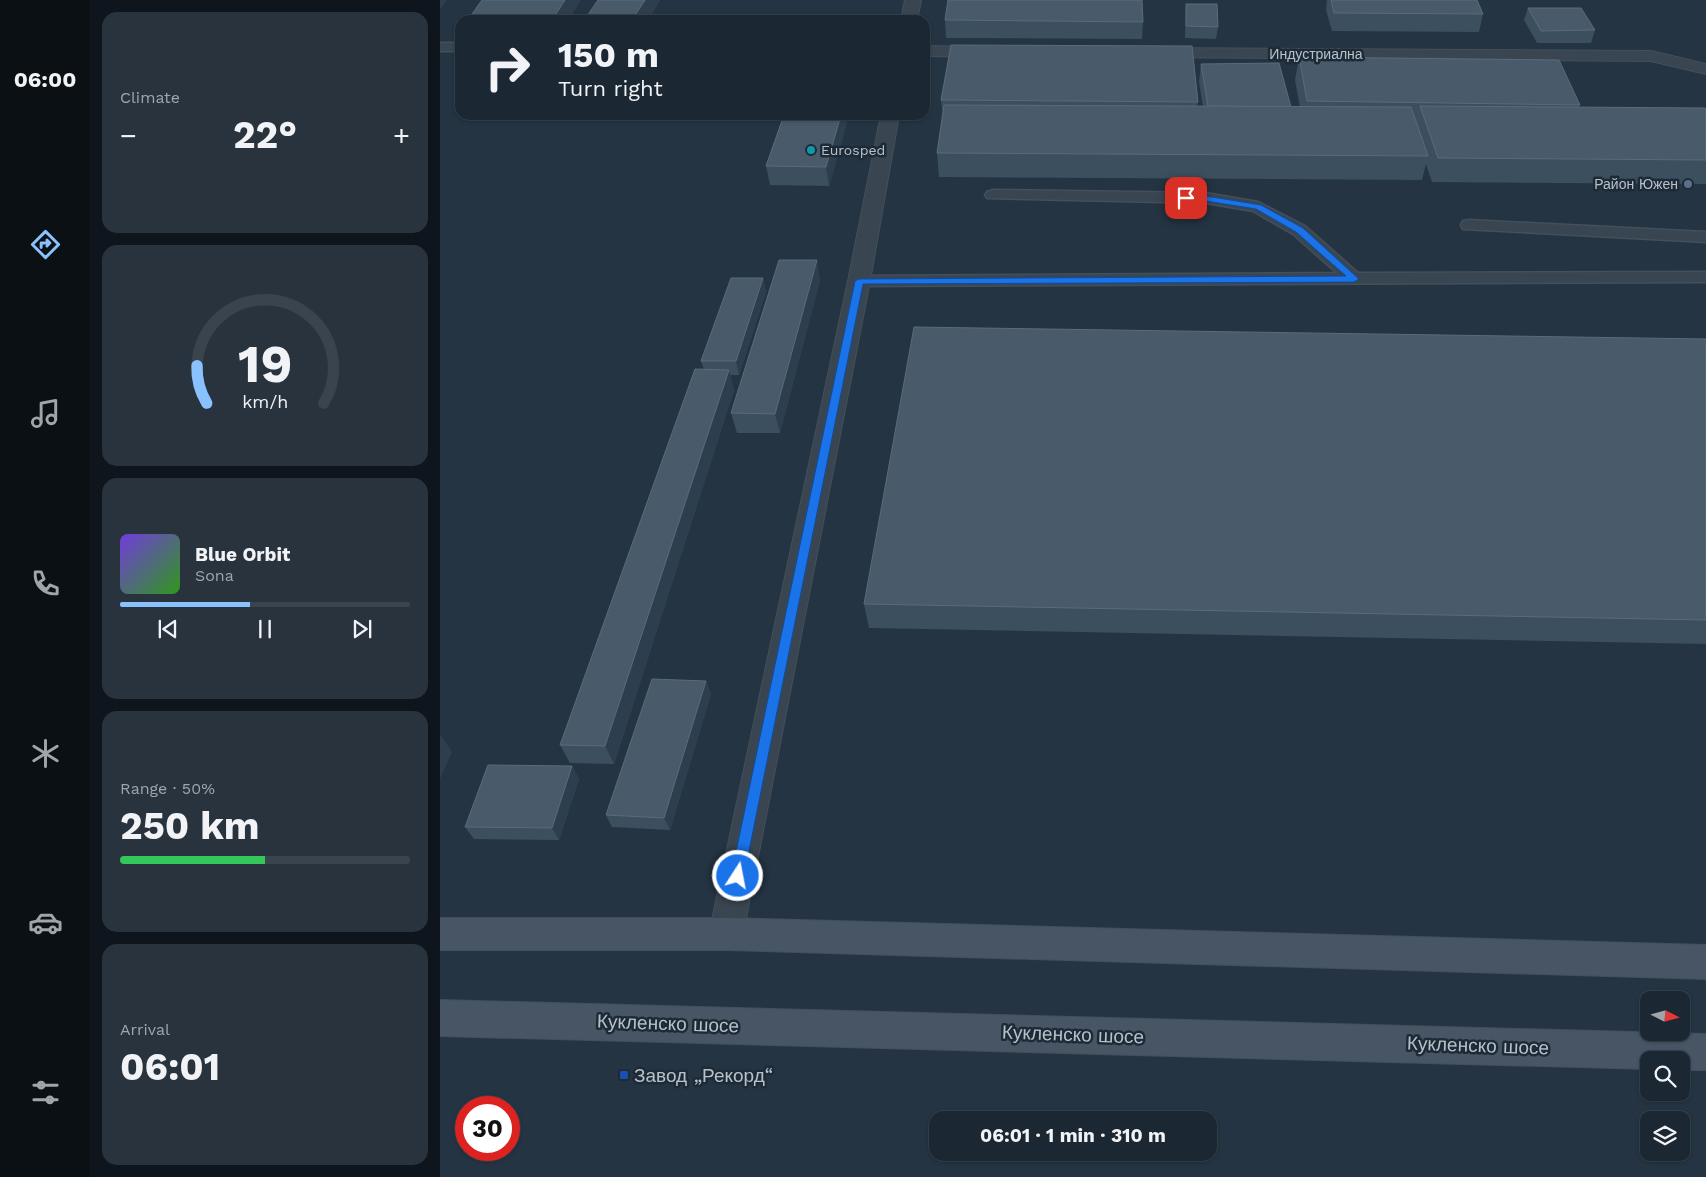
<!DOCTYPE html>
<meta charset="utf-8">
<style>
:root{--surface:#1b2732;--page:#28333e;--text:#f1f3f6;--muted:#a0a5ac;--line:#39444d;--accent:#89c2fe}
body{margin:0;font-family:"Work Sans",sans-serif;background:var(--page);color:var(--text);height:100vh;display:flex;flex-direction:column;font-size:19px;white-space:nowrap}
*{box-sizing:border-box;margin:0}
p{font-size:16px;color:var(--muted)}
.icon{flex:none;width:28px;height:28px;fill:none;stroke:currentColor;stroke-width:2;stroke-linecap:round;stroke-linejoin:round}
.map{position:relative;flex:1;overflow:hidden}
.drawer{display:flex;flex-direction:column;gap:12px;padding:12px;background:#0f151c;width:350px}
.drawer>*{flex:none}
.guide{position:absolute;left:15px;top:15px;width:475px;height:105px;border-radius:15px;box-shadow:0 1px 4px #0004,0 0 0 1px var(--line);background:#1b2732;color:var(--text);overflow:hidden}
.needle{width:32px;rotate:96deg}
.buttons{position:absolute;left:1200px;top:991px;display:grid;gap:10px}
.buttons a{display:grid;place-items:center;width:50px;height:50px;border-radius:10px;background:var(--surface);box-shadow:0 1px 4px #0004,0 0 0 1px var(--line);font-size:25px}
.speed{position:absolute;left:15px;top:1096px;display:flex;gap:10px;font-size:25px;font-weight:700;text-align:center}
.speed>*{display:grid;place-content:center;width:65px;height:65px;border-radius:50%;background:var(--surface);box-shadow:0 1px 4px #0004,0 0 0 1px var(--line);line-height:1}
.speed .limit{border:8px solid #d22;background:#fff;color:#111}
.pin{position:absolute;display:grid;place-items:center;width:42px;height:42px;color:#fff;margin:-21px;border-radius:10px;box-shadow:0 2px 8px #0006}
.me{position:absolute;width:55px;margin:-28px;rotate:11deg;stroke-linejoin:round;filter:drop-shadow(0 0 4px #0008)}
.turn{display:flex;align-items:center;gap:18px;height:105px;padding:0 20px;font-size:22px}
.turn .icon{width:65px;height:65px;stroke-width:2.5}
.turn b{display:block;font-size:35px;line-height:42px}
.big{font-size:38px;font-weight:700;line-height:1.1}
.drawer .widget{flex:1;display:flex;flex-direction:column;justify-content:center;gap:8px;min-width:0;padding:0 18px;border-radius:15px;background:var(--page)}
.drawer .dial{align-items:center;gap:0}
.dial svg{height:130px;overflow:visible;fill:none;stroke:var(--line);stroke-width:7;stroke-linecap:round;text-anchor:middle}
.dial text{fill:var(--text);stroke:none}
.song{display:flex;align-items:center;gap:15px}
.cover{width:60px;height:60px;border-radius:8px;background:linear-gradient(135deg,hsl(260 70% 55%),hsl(110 70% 35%))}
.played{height:5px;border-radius:2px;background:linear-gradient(90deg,var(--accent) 45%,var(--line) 45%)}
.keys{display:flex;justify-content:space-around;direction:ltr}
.heat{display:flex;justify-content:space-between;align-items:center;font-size:28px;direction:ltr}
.charge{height:8px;border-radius:4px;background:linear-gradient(90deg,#34c759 50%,var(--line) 0)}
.trip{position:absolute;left:489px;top:1111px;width:288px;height:50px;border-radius:15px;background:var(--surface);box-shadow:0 1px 4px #0004,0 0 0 1px var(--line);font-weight:700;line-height:50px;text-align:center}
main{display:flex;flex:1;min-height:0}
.dock{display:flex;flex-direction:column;width:90px;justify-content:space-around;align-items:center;background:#0b1014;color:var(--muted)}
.dock .icon{width:35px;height:35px}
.dock .selected{color:var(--accent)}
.dock b{font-size:22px;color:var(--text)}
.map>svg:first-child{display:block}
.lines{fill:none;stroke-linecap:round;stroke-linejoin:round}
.lane-casing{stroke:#434f5b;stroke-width:3}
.street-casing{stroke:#434f5b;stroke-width:2}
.secondary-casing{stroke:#434f5b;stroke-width:2}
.lane{fill:#394652;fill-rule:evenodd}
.street{fill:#394652;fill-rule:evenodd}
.secondary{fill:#475565;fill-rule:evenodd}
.wall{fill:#3c4f5f}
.shaded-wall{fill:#2d3f4f}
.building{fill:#495b6b;stroke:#5a6b7a}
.route{fill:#1a73e8;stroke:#114b97}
.culture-dot{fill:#0f9aa8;stroke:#1e2b37;stroke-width:2}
.service-dot{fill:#5c6f8a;stroke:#1e2b37;stroke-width:2}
.transit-dot{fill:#1a4fb4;stroke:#1e2b37;stroke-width:2}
.labels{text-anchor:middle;stroke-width:5;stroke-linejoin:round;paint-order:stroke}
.far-street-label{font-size:14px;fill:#b6c1cc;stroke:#1e2b37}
.far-poi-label{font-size:14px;fill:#b6c1cc;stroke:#1e2b37;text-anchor:start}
.near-street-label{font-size:19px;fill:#b6c1cc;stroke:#1e2b37}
.near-poi-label{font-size:19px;fill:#b6c1cc;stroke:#1e2b37;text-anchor:start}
</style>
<main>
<nav class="dock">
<b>06:00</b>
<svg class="icon selected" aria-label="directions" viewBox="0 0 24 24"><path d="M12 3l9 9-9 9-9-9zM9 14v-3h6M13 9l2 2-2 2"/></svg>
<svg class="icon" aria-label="music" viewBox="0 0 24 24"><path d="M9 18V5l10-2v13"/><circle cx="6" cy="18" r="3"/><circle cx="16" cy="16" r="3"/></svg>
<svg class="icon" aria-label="phone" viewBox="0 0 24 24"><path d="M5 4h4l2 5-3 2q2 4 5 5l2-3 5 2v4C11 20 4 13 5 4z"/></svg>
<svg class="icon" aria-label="climate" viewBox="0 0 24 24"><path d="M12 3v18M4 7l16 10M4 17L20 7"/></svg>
<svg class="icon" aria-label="car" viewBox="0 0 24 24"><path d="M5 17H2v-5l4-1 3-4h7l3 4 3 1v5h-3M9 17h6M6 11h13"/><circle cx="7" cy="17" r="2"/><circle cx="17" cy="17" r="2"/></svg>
<svg class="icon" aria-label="filters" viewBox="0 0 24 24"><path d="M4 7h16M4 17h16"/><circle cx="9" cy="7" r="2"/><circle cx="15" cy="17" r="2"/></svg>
</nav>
<section class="drawer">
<div class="widget"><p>Climate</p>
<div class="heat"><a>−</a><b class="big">22°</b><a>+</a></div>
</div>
<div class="widget dial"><svg viewBox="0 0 100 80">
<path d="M14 69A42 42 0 1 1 86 69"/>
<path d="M14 69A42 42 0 0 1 8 46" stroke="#89c2fe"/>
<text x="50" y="56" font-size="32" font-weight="700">19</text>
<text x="50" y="72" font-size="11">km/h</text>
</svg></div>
<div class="widget">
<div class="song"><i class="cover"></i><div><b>Blue Orbit</b><p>Sona</p></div></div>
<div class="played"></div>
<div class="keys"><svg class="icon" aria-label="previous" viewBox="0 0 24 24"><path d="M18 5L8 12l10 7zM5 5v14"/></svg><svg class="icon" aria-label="pause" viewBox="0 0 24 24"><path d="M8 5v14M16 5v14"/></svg><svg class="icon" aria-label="next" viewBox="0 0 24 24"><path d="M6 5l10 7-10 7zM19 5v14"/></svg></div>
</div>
<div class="widget"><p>Range · 50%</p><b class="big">250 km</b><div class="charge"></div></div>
<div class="widget"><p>Arrival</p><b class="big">06:01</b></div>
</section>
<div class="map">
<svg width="1266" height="1177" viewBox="0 0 1266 1177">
<rect width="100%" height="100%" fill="#243442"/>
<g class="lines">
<defs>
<g id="lane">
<rect x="0" y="43" width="20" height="8"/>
<polygon points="553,190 766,193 818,202 865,226 918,273 1266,272 1266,282 419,286 413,285 410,281 413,277 419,276 897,273 853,234 813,211 766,203 547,198 545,195 547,192"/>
<polygon points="1029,220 1266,232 1266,242 1023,229 1021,225 1023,221"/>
</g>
<g id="street">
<polygon points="465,0 481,0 477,20 461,20"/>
<polygon points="485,46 546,47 552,48 555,52 552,56 546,57 485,56"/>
<polygon points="716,48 1211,51 1266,64 1266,74 1211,61 710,57 707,53 710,49"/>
<polygon points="441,115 459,115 430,281 303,934 298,945 286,950 274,945 269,934 408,281"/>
</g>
<g id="secondary">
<polygon points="0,918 286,918 1266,945 1266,979 286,950 0,950"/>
<polygon points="0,1000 1266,1034 1266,1070 1241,1070 1241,1060 1209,1060 1209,1069 0,1036"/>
</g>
</defs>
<use href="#lane" class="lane-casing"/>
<use href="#street" class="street-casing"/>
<use href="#secondary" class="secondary-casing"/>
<use href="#lane" class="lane"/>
<use href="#street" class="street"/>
<use href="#secondary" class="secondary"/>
</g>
<g class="wall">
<polygon points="42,0 129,20 31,20 30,17"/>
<polygon points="158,0 220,0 208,20 146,20 145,19"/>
<polygon points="887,0 1037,0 1043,14 1039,32 892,31 886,10"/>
<polygon points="746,4 778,27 776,39 745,38"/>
<polygon points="1088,8 1155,30 1151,43 1097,43 1084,20"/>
<polygon points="505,20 703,22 702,39 506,38"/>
<polygon points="859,57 1140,105 1139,107 1266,110 1266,184 992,182 986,164 982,180 499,177 497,153 503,115 501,100 758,102 757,106 763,106 759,82 761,64 851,107 860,107 855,80"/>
<polygon points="409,115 389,186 330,185 326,166"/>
<polygon points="323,278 326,292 299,375 290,375 294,390 174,764 130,763 120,745 264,370 261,361"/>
<polygon points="380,280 340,433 297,433 291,413"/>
<polygon points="1266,339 1266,644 429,628 424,604"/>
<polygon points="266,681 271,694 230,830 172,827 166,815"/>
<polygon points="132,766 139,779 119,840 34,839 25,827"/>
</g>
<g class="shaded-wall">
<polygon points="0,0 7,0 0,10"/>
<polygon points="125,0 141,0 129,20 115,20 114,17"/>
<polygon points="205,0 220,0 208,20 192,20"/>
<polygon points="401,115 409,115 389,186 386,167"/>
<polygon points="377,260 380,280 340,433 335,414"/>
<polygon points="323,278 326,292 299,375 296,361"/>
<polygon points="289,370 294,390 174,764 165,746"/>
<polygon points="266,681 271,694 230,830 224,818"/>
<polygon points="0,734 12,752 0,779"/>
<polygon points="132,766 139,779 119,840 112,828"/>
</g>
<g class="building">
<polygon points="42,0 125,0 114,17 30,17"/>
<polygon points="158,0 205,0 192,20 145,19"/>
<polygon points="508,0 702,0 703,22 505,20"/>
<polygon points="891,0 1037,0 1043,14 894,13"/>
<polygon points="746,4 777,4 778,27 746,26"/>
<polygon points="1088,8 1141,8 1155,30 1101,31"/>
<polygon points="511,45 752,46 758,102 501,100"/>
<polygon points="859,57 1119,60 1140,105 867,101"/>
<polygon points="839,63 851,107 768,106 761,64"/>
<polygon points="504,105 971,107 988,156 497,153"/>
<polygon points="980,106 1265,108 1266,110 1266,160 998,158"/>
<polygon points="344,115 401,115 386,167 326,166"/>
<polygon points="339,260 377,260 335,414 291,413"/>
<polygon points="291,278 323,278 296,361 261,361"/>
<polygon points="474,327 1266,339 1266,620 424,604"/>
<polygon points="255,369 289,370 165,746 120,745"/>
<polygon points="212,679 266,681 224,818 166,815"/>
<polygon points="48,765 132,766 112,828 25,827"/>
</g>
<polygon class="route" points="743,196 766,196 821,205 863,228 919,279 914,282 423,284 304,876 302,881 298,883 293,881 291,876 415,281 419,279 906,276 856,232 816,209 766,201 746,200 742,198"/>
<circle class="culture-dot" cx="371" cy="150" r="5"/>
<circle class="service-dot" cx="1248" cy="184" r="5"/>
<rect class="transit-dot" x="179" y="1070" width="10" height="10" rx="2.5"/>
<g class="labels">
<g class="far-street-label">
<text x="876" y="59">Индустриална</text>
</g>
<g class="far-poi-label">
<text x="381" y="155">Eurosped</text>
<text x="1238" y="189" text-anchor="end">Район Южен</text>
</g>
<g class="near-street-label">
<text transform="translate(228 1023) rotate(2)" y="7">Кукленско шосе</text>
<text transform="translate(633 1034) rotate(2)" y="7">Кукленско шосе</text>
<text transform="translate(1038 1045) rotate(2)" y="7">Кукленско шосе</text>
</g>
<g class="near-poi-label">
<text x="194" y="1082">Завод „Рекорд“</text>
</g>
</g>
</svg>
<div class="buttons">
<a><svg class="needle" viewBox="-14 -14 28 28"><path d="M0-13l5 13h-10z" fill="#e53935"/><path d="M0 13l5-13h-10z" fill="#a0a5ac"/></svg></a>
<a><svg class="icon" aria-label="search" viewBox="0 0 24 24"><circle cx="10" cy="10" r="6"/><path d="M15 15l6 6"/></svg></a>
<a><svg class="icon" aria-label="layers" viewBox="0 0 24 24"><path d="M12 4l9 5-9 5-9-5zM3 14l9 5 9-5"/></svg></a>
</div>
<div class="speed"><div class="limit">30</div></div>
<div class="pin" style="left:746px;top:198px;background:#d93025"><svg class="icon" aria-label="arrive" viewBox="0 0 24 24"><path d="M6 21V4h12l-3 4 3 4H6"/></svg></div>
<svg class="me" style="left:298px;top:876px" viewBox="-20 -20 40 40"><circle r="17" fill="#1a73e8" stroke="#fff" stroke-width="3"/><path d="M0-11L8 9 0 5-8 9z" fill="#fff"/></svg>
<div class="trip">06:01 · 1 min · 310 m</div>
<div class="guide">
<div class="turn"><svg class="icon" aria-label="right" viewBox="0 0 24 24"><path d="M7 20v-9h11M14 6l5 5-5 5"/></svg><div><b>150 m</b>Turn right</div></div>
</div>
</div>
</main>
